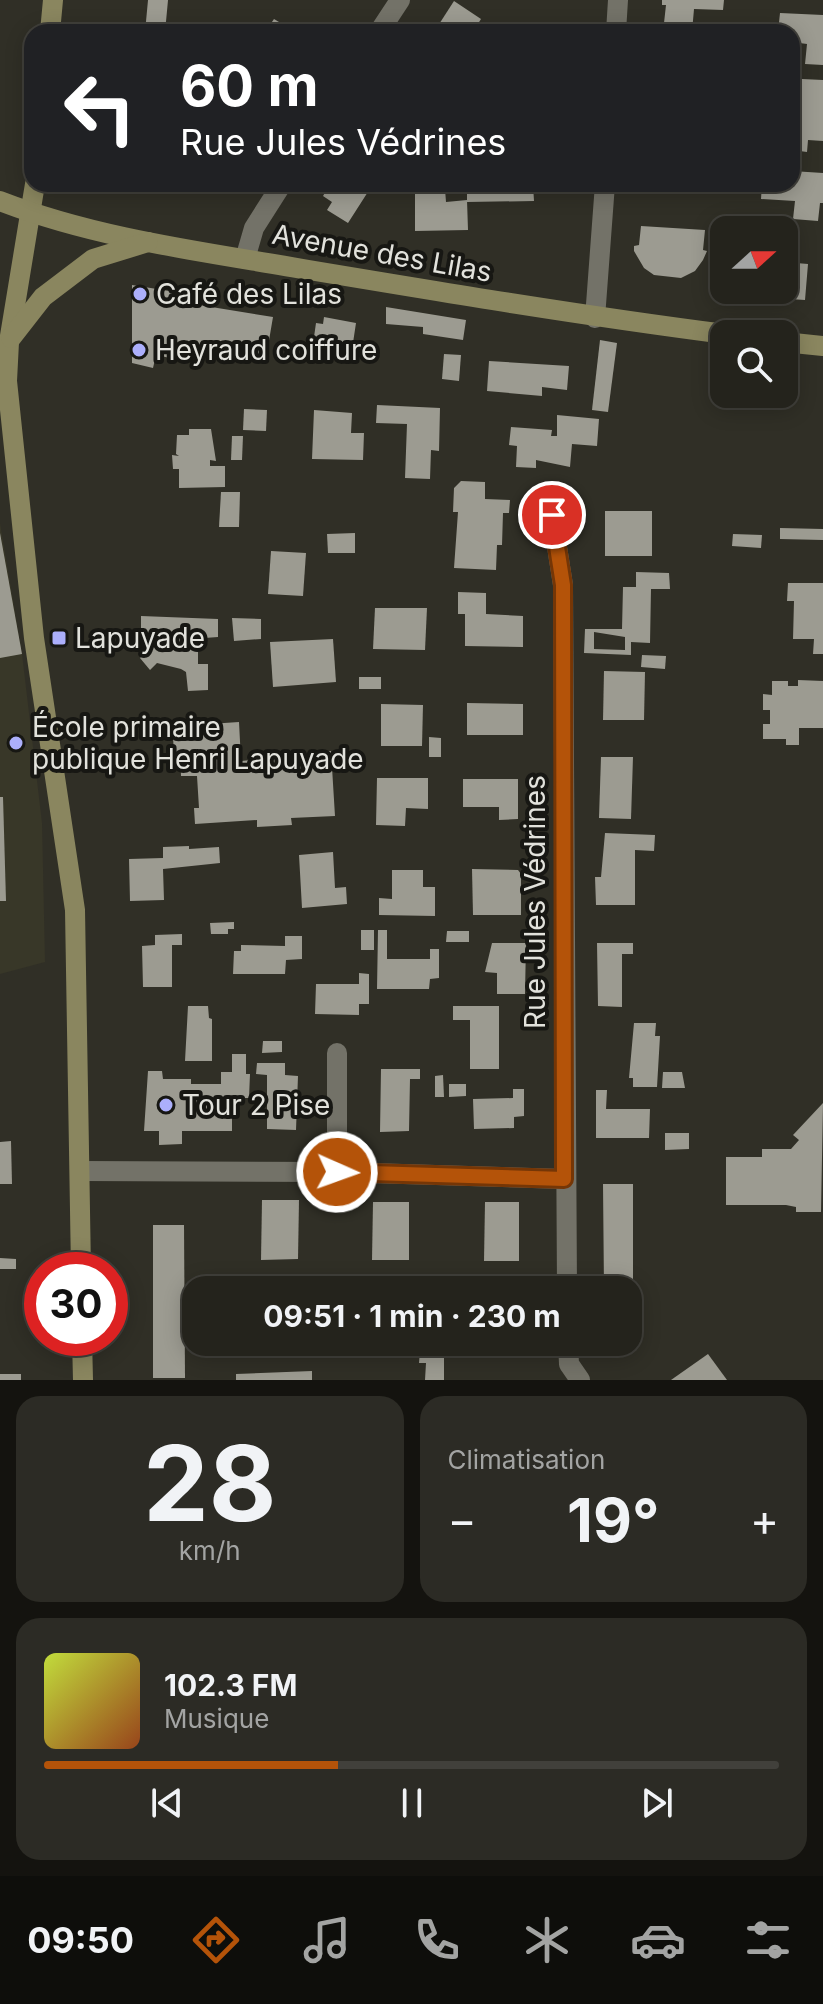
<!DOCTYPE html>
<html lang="fr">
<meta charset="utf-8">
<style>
:root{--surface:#24231c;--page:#2c2b25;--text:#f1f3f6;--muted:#a3a4a3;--line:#41403b;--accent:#b45309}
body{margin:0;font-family:Inter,sans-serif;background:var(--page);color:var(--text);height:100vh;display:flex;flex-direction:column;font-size:30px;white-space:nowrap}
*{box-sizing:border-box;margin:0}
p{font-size:26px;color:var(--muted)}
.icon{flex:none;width:44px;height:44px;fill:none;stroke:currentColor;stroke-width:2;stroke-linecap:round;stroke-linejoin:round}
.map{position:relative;height:1380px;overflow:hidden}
.drawer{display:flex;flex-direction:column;gap:16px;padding:16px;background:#14130f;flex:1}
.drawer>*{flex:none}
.banner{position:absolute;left:24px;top:24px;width:776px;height:168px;border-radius:24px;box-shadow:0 4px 20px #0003,0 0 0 2px var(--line);background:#202124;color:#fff;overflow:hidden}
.needle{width:52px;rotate:69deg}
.buttons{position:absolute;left:710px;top:216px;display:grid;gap:16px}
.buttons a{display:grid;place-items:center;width:88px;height:88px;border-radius:16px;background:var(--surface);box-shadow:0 4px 20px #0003,0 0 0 2px var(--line);font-size:40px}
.speed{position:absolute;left:24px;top:1252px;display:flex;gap:16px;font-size:40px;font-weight:700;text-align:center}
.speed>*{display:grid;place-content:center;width:104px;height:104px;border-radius:50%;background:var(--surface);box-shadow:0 4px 20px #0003,0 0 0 2px var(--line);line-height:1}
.speed .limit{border:12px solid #d22;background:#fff;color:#111}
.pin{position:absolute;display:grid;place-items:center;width:68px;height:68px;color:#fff;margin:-34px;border:4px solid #fff;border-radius:50%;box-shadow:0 2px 8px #0007}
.me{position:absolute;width:88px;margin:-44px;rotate:92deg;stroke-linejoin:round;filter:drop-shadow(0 0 6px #0008)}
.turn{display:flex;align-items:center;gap:28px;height:168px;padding:0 24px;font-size:36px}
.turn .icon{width:104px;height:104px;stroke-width:2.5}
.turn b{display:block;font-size:56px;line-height:68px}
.big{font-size:60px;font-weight:700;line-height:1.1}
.drawer .tile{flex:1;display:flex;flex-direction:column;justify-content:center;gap:12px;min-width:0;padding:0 28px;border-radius:24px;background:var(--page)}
.drawer .dial{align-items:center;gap:0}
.dial b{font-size:104px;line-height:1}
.song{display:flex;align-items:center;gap:24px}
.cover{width:96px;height:96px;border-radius:12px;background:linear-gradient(135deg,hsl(70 70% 55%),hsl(20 70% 35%))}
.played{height:8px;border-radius:4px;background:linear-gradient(90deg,var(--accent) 40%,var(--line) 40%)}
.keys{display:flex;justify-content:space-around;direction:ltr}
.heat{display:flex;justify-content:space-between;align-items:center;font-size:44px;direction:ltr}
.drawer .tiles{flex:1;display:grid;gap:16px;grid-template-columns:1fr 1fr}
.tile:last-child{grid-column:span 2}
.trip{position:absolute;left:182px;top:1276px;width:460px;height:80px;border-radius:24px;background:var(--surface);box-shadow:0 4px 20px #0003,0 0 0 2px var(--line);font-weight:700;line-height:80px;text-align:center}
.menu{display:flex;height:128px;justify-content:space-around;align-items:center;background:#0e0e0b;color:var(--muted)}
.menu .icon{width:56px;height:56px}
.menu .active{color:var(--accent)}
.menu b{font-size:36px;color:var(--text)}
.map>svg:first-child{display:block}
.built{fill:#383728}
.building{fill:#9c9b91;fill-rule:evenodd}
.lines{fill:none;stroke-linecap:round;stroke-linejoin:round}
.street{stroke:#737268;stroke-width:20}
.secondary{stroke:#8a865f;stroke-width:20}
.route-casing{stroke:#753606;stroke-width:20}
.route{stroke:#b45309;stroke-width:14}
.poi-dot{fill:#acaffb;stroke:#171713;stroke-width:3}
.labels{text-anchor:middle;stroke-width:8;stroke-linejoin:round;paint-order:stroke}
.street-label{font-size:28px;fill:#e2e2dc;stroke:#171713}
.poi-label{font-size:28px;fill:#e2e2dc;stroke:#171713;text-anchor:start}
</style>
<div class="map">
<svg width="823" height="1380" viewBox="0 0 823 1380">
<rect width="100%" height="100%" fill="#302f26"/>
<polygon class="built" points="0,523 22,654 42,823 45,962 0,974"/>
<g class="building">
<polygon points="148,0 168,0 165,32 145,32"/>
<polygon points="662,0 724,0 723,10 694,9 692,32 663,32 666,5 662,5"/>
<polygon points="454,1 481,19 473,32 434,32"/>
<polygon points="780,13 823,15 823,65 805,64 807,44 792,42 792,32 778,32"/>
<polygon points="274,19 284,25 295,32 265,32"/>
<polygon points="802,79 823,80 823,141 808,140 807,152 792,150 796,94 801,93"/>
<polygon points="792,171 823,173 823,203 820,203 818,221 793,219 795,201 761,199 762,184 792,184"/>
<polygon points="330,184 373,184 348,223 327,210 332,202 323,196"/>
<polygon points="467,184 533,184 534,201 467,202"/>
<polygon points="665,184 696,184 695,194 664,192"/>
<polygon points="445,189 446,202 467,200 468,230 415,231 415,190"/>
<polygon points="641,226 705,230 703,250 707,251 703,260 695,271 681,278 654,275 644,268 634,251 634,246 639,245"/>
<polygon points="784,262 808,264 805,300 741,296 741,290 784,290"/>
<polygon points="132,285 194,295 193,304 273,317 266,358 193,344 189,362 156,355 153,368 132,363"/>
<polygon points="386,307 466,320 463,340 423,334 423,327 386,324"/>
<polygon points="324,317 356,323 351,356 312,351 316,323 323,324"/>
<polygon points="600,340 617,343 608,412 592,410"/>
<polygon points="444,354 461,355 459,381 442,379"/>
<polygon points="489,361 569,366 567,390 542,387 542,396 487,391"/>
<polygon points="377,405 440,408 439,451 431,450 430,479 405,478 407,424 376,423"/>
<polygon points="244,409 267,410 266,431 243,430"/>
<polygon points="314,410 352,413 351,433 364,433 363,460 312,459"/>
<polygon points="557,415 599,419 597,446 572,444 570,467 536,460 536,468 516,467 517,446 509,445 511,427 552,430 551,436 557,436"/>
<polygon points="189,429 211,429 216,461 210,460 210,466 225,466 225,487 179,488 179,469 173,469 172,455 179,456 176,454 177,435 189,435"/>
<polygon points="232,436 243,436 242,460 231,460"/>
<polygon points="461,481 485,482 485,499 510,500 509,513 503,513 502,545 497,545 496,570 454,568 458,512 453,512 454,488"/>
<polygon points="221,492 240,492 239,527 219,527"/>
<rect x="605" y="511" width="47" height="45"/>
<polygon points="780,528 823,529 823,540 780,539"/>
<polygon points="0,533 22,654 0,658"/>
<polygon points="355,533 355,553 328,553 327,534"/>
<polygon points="733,534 762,535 761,548 732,546"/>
<polygon points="271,551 306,553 303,596 268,594"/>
<path d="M636,572L669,573L670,589H651L650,643L631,642V655L584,653L585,629H622L623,587H636ZM594,632L625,637V650L594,649Z"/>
<polygon points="788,583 823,583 823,654 813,654 814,639 793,639 794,601 787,601"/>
<polygon points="458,592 486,593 486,614 523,616 523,647 465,646 465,614 458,614"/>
<polygon points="375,608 427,608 425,650 373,649"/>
<polygon points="141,616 218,619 218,637 191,639 190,643 198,643 198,664 208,664 208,690 188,691 186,672 181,669 157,663 150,670 140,658 148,650 145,630 141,630"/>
<polygon points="232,618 261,619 261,639 234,641"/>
<polygon points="333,639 336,682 273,687 270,642"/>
<polygon points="642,655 666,656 665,669 641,667"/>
<polygon points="604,671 645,672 644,720 603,720"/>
<rect x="359" y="677" width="22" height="12"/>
<polygon points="798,680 823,681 823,728 799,728 799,745 786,745 786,739 763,739 763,724 770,724 770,710 763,710 763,694 772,695 772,681 788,681 788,686 798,686"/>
<polygon points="467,703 523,704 523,735 467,735"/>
<polygon points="381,704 423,705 422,746 381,746"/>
<polygon points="239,722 241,761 251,760 250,752 263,751 264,759 267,759 267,751 278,750 279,759 331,751 335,816 291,818 292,825 257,827 257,820 195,824 194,808 199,808 197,776 181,776 180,752 174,753 173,737 195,736 194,725"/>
<polygon points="429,737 441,738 441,757 429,757"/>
<polygon points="601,757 633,757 631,819 599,818"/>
<polygon points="377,778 428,778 428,809 406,808 405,826 376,825"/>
<polygon points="463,779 518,779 518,819 499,820 499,807 463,807"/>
<polygon points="0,797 3,797 6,901 0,901"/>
<polygon points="605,833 655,835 654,851 635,850 635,905 596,905 595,877 601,877"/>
<polygon points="189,846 189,849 219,847 220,863 163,869 164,900 130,901 129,859 163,858 163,847"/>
<polygon points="333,852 335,888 346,887 347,904 302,908 299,855"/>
<polygon points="472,869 518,870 521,874 521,915 473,915"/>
<polygon points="392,870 423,870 423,887 435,887 435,916 379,915 379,898 392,899"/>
<polygon points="234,922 234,929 228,929 228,934 211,934 210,923"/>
<rect x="361" y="930" width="13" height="20"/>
<polygon points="378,930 387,930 387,959 430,959 430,949 439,949 439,978 430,979 429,989 377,989"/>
<polygon points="447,931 469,931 469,942 446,942"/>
<polygon points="182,934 182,945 172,945 172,987 143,987 142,946 155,945 155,935"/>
<polygon points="285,936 302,936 302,959 286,960 285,974 233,974 234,951 241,951 241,945 285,946"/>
<polygon points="492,943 526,943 525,994 497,994 497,973 485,972"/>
<polygon points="597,943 633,943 633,954 622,954 622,1007 598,1006"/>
<polygon points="359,973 369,974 369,1004 359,1004 359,1015 315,1014 316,984 359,984"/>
<polygon points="188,1006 208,1006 209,1018 212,1019 212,1061 185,1061"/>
<polygon points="453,1006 499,1006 499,1069 470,1069 470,1020 453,1020"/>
<polygon points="634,1023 656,1023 655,1036 660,1036 657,1087 633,1087 633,1078 629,1078"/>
<polygon points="263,1041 282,1041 282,1052 262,1053"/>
<polygon points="232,1054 246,1054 246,1074 250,1074 249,1098 232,1098 232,1131 182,1131 182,1144 159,1145 159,1131 144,1131 148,1071 162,1071 163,1079 191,1079 191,1084 221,1084 221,1072 232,1072"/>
<polygon points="257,1063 285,1063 285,1075 298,1076 296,1130 267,1129 267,1075 256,1074"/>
<polygon points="381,1069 420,1069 420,1079 410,1079 409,1131 380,1132"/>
<polygon points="663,1072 682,1072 685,1088 662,1088"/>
<polygon points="443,1075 444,1097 435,1097 435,1076"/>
<polygon points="449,1084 466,1084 466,1096 449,1097"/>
<polygon points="513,1089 524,1089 524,1116 514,1117 514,1128 474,1129 473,1099 513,1098"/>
<polygon points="596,1090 607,1090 606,1109 650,1109 649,1138 596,1138"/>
<polygon points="823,1103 821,1212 796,1212 796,1207 786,1205 726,1205 726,1157 762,1157 762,1149 791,1149 799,1140 793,1135"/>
<polygon points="665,1133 689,1133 689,1149 665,1150"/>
<polygon points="11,1141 12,1184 0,1184 0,1142"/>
<polygon points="603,1184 633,1184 633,1336 628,1336 628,1290 604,1290"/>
<polygon points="262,1200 299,1200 298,1259 261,1260"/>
<polygon points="373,1202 409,1202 409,1260 372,1260"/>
<polygon points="485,1202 519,1202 519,1261 484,1261"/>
<polygon points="153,1225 184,1225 185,1378 153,1378"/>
<polygon points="0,1258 16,1259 16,1269 0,1269"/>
<polygon points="386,1342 419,1342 419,1346 386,1345"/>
<rect x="487" y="1342" width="32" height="9"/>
<polygon points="420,1350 444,1351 444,1380 425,1380 426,1363 419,1363"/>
<polygon points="708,1354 727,1380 671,1380"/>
<polygon points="312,1371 312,1380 236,1380 236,1374"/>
<rect x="0" y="1374" width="21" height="6"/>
</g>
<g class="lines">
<g class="street">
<polyline points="379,32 400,0"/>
<polyline points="616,32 618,0"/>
<polyline points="245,259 254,228 282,184"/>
<polyline points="595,318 605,184"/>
<polyline points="552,515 563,585 567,1290"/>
<polyline points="81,1171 337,1172 564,1179"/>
<polyline points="337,1172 337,1053"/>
<polyline points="568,1342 569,1364 580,1380"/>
</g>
<g class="secondary">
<polyline points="50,32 53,0"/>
<polyline points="35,184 9,342 7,381 34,638 75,910 81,1270"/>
<path d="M0,201C98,239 206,252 309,270C447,293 585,316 725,334"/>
<polyline points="11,338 43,297 93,259 148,242"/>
<polyline points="784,342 823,346"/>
<polyline points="82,1338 83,1380"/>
</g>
</g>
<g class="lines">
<defs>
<polyline id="route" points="337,1172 564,1179 563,585 552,515"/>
</defs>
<use href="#route" class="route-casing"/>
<use href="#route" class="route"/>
</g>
<g class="poi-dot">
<circle cx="140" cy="294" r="8"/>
<circle cx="139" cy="350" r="8"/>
<rect x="51" y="630" width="16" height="16" rx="4"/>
<circle cx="16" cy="743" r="8"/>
<circle cx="166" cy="1105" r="8"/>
</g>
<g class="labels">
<g class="street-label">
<text transform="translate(382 253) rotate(10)" y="10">Avenue des Lilas</text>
<text transform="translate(535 902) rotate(-90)" y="10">Rue Jules Védrines</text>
</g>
<g class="poi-label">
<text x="156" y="304">Café des Lilas</text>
<text x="155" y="360">Heyraud coiffure</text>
<text x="75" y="648">Lapuyade</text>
<text x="32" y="737">École primaire<tspan x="32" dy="32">publique Henri Lapuyade</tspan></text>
<text x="182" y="1115">Tour 2 Pise</text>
</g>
</g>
</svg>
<div class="buttons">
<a><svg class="needle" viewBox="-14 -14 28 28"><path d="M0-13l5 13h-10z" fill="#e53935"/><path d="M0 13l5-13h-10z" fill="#a3a4a3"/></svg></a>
<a><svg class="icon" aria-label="search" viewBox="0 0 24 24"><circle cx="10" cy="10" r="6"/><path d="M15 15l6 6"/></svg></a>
</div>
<div class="speed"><div class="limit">30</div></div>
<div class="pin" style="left:552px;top:515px;background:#d93025"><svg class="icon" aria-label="arrive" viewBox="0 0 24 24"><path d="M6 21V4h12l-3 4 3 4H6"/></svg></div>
<svg class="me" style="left:337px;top:1172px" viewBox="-20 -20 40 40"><circle r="17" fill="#b45309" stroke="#fff" stroke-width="3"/><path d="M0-11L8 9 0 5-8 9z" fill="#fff"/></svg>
<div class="trip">09:51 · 1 min · 230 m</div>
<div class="banner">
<div class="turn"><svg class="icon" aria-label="left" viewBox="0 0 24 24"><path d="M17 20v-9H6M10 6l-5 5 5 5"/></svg><div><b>60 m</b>Rue Jules Védrines</div></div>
</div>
</div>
<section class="drawer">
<div class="tiles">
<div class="tile dial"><b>28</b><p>km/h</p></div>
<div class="tile"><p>Climatisation</p>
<div class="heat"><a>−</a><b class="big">19°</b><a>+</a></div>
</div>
<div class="tile">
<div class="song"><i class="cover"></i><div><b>102.3 FM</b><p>Musique</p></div></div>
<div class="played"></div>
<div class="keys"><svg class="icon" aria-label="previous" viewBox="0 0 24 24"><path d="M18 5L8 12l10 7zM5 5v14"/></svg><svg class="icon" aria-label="pause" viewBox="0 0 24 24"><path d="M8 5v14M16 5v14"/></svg><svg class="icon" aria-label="next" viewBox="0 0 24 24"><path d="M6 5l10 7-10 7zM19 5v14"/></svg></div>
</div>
</div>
</section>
<nav class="menu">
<b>09:50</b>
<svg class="icon active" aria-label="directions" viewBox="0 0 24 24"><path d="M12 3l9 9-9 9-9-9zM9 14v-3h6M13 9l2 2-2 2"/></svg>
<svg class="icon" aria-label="music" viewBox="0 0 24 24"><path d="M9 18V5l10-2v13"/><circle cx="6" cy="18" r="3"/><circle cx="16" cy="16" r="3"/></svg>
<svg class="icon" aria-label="phone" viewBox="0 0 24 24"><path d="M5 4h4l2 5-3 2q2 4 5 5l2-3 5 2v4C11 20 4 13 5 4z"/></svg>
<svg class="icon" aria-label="climate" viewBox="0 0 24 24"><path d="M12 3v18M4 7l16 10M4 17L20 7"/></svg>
<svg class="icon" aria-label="car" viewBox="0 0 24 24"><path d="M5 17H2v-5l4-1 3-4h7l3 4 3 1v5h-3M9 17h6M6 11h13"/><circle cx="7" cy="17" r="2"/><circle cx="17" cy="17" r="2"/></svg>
<svg class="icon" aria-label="filters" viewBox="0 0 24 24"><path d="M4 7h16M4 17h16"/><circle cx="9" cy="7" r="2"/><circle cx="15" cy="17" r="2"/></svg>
</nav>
